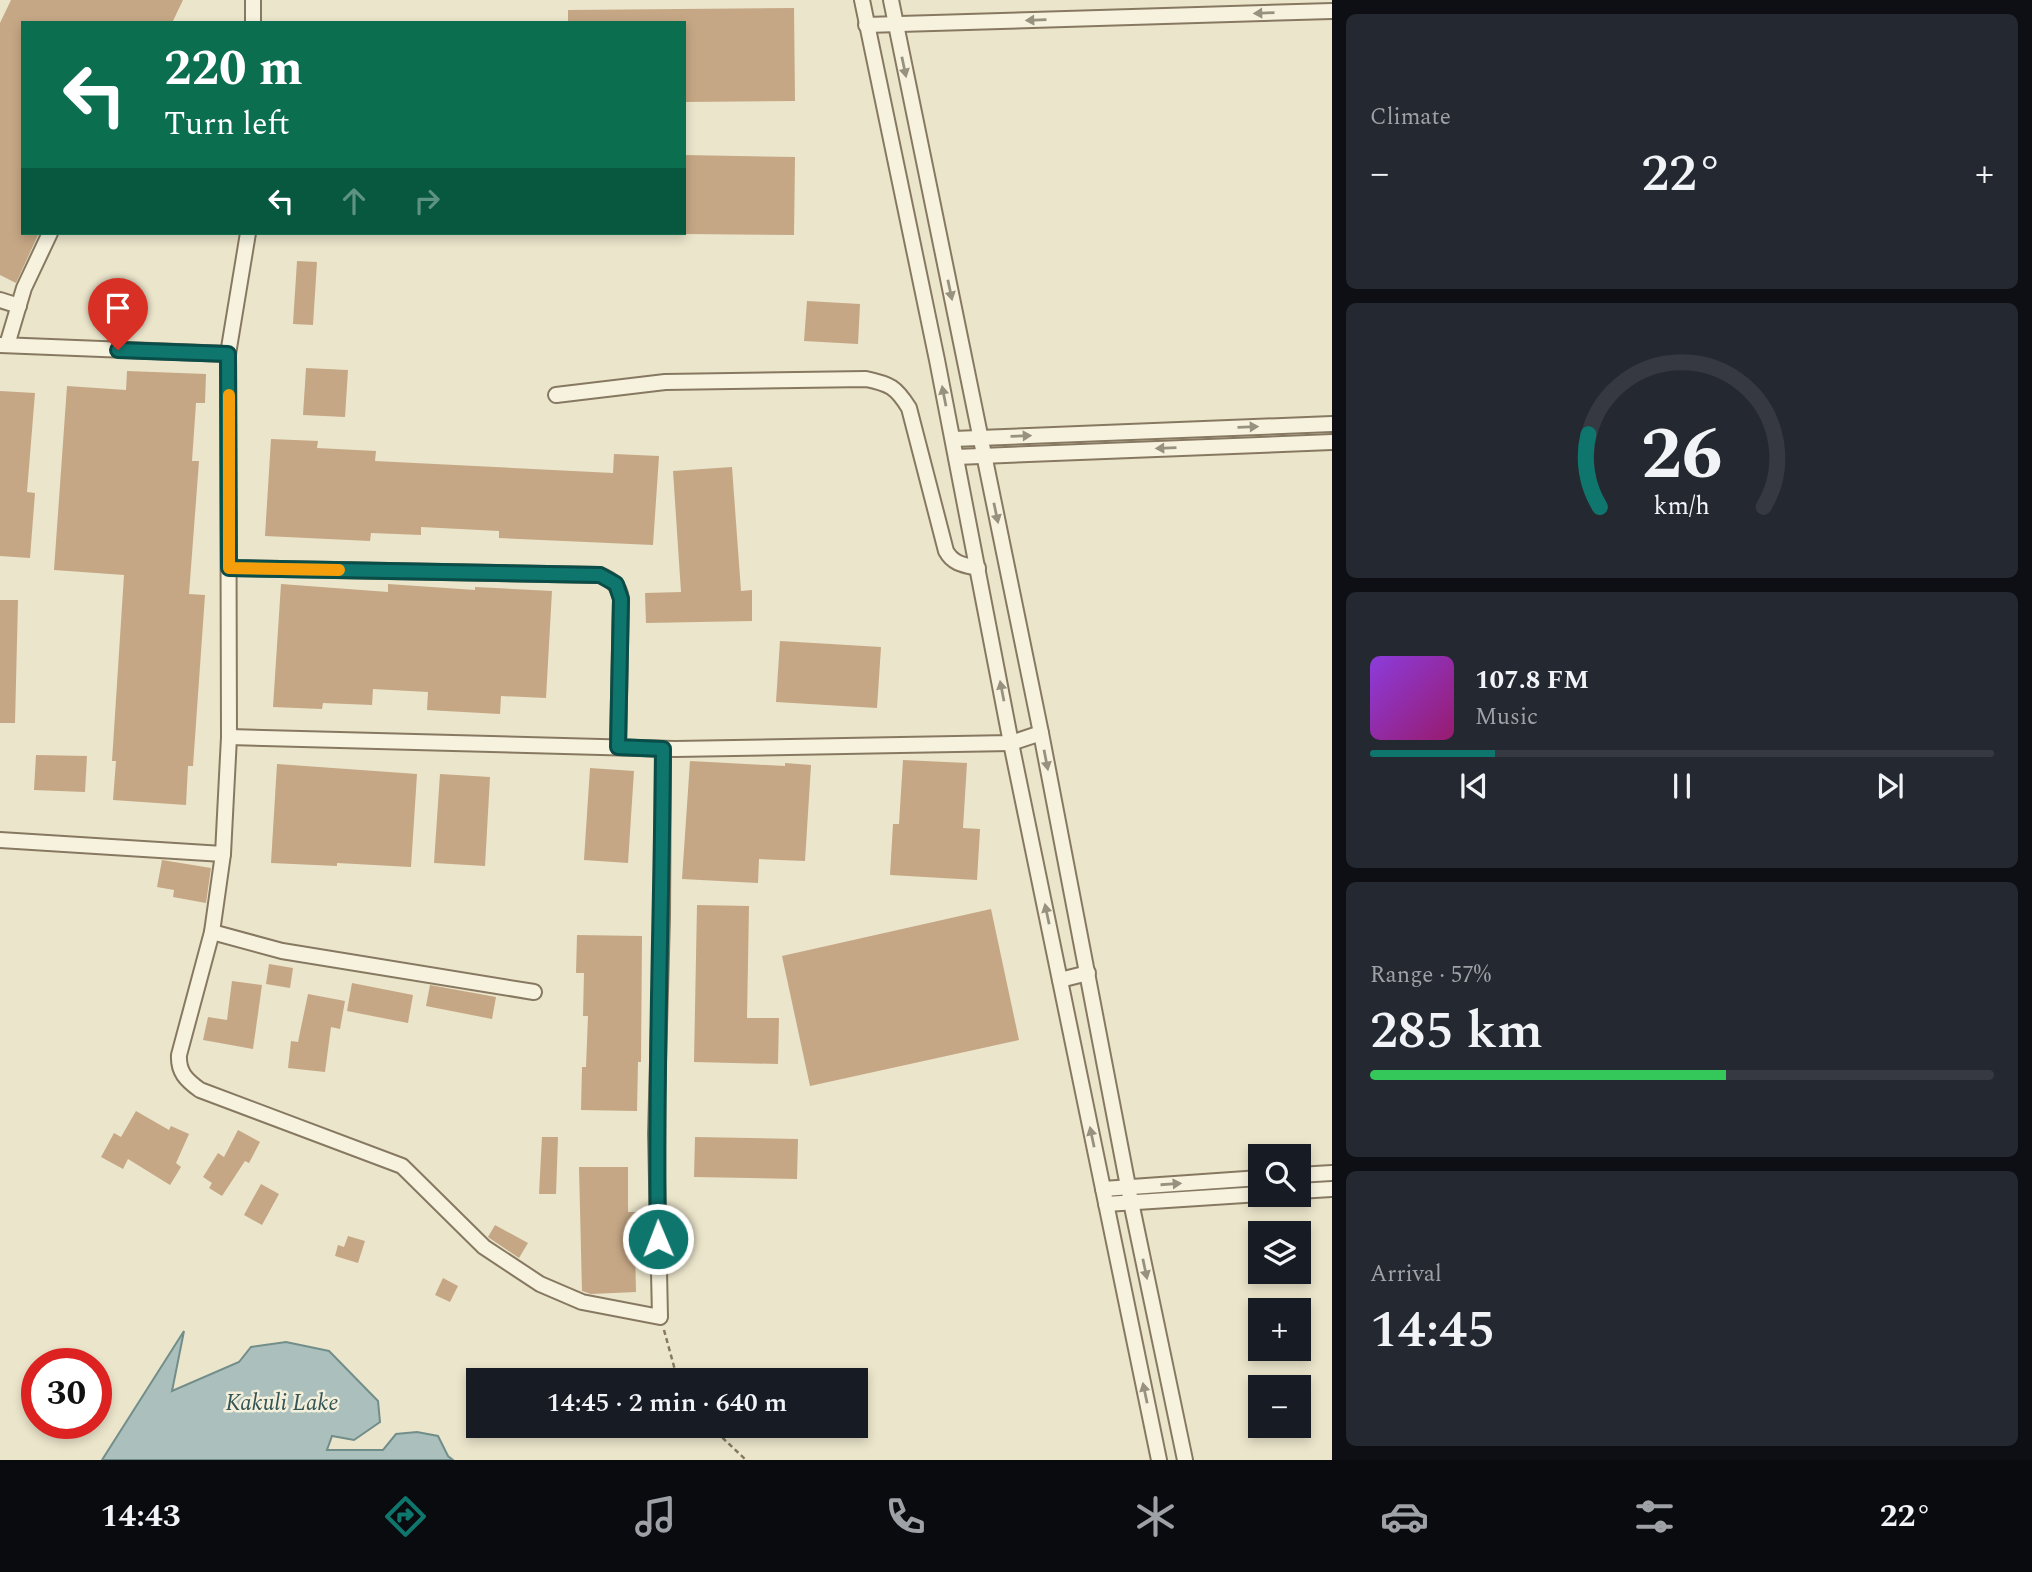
<!DOCTYPE html>
<meta charset="utf-8">
<style>
:root{--surface:#171b24;--page:#242831;--text:#f1f3f6;--muted:#9ea1a6;--line:#363941;--accent:#0f766e}
body{margin:0;font-family:Spectral,serif;background:var(--page);color:var(--text);height:100vh;display:flex;flex-direction:column;font-size:26px;white-space:nowrap}
*{box-sizing:border-box;margin:0}
p{font-size:23px;color:var(--muted)}
.icon{flex:none;width:38px;height:38px;fill:none;stroke:currentColor;stroke-width:2;stroke-linecap:round;stroke-linejoin:round}
.map{position:relative;flex:1;overflow:hidden}
.details{display:flex;flex-direction:column;gap:14px;padding:14px;background:#0d0f14;width:700px}
.details>*{flex:none}
.banner{position:absolute;left:21px;top:21px;width:665px;height:214px;border-radius:0px;box-shadow:0 4px 10px #0003;background:#0b6e4f;color:#fff;overflow:hidden}
.controls{position:absolute;left:1248px;top:1144px;display:grid;gap:14px}
.controls a{display:grid;place-items:center;width:63px;height:63px;border-radius:0px;background:var(--surface);box-shadow:0 4px 10px #0003;font-size:35px}
.speed{position:absolute;left:21px;top:1348px;display:flex;gap:14px;font-size:35px;font-weight:700;text-align:center}
.speed>*{display:grid;place-content:center;width:91px;height:91px;border-radius:50%;background:var(--surface);box-shadow:0 4px 10px #0003;line-height:1}
.speed .limit{border:10px solid #d22;background:#fff;color:#111}
.pin{position:absolute;display:grid;place-items:center;width:60px;height:60px;color:#fff;margin:-72px -30px;border-radius:50% 50% 50% 0;rotate:-45deg;box-shadow:0 0 7px #0007}
.pin .icon{rotate:45deg}
.me{position:absolute;width:77px;margin:-38px;rotate:359deg;stroke-linejoin:round;filter:drop-shadow(0 0 5px #0008)}
.turn{display:flex;align-items:center;gap:24px;height:147px;padding:0 28px;font-size:32px}
.turn .icon{width:91px;height:91px;stroke-width:2.5}
.turn b{display:block;font-size:49px;line-height:60px}
.lanes{display:flex;align-items:center;height:66px;padding:0 28px;background:#0003;justify-content:center;gap:35px;direction:ltr}
.lanes .off{opacity:.35}
.big{font-size:52px;font-weight:600;line-height:1.1}
.details .tile{flex:1;display:flex;flex-direction:column;justify-content:center;gap:10px;min-width:0;padding:0 24px;border-radius:10px;background:var(--page)}
.details .dial{align-items:center;gap:0}
.dial svg{height:182px;overflow:visible;fill:none;stroke:var(--line);stroke-width:7;stroke-linecap:round;text-anchor:middle}
.dial text{fill:var(--text);stroke:none}
.song{display:flex;align-items:center;gap:21px}
.cover{width:84px;height:84px;border-radius:10px;background:linear-gradient(135deg,hsl(270 70% 55%),hsl(320 70% 35%))}
.played{height:7px;border-radius:4px;background:linear-gradient(90deg,var(--accent) 20%,var(--line) 20%)}
.keys{display:flex;justify-content:space-around;direction:ltr}
.heat{display:flex;justify-content:space-between;align-items:center;font-size:38px;direction:ltr}
.charge{height:10px;border-radius:5px;background:linear-gradient(90deg,#34c759 57%,var(--line) 0)}
.trip{position:absolute;left:466px;top:1368px;width:402px;height:70px;border-radius:0px;background:var(--surface);box-shadow:0 4px 10px #0003;font-weight:600;line-height:70px;text-align:center}
.dock{display:flex;height:112px;justify-content:space-around;align-items:center;background:#090b0e;color:var(--muted)}
.dock .icon{width:49px;height:49px}
.dock .on{color:var(--accent)}
.dock b{font-size:32px;color:var(--text)}
main{display:flex;flex:1;min-height:0}
.map>svg:first-child{display:block}
.water{fill:#abc0bc;stroke:#728e8a;stroke-width:2}
.building{fill:#c5a785}
.lines{fill:none;stroke-linecap:round;stroke-linejoin:round}
.minor-casing{stroke:#877961;stroke-width:18}
.path{stroke:#877961;stroke-width:2.5;stroke-dasharray:5 3.5;stroke-linecap:butt}
.minor{stroke:#f6f2de;stroke-width:14}
.oneway{fill:#989180}
.route-casing{stroke:#0a4d48;stroke-width:18}
.route{stroke:#0f766e;stroke-width:12}
.slow{stroke:#f59e0b;stroke-width:12}
.labels{text-anchor:middle;stroke-width:5;stroke-linejoin:round;paint-order:stroke}
.water-label{font-size:23px;font-style:italic;fill:#335557;stroke:#f3efda}
</style>
<main>
<div class="map">
<svg width="1332" height="1460" viewBox="0 0 1332 1460">
<rect width="100%" height="100%" fill="#ebe5cb"/>
<polygon class="water" points="184,1331 172,1391 239,1362 251,1347 286,1342 329,1351 378,1401 380,1422 354,1440 332,1436 327,1450 383,1450 396,1434 417,1432 438,1436 448,1456 453,1460 102,1460"/>
<g class="building">
<polygon points="11,0 183,0 172,23 23,23 23,233 39,233 16,283 0,275 0,23"/>
<polygon points="794,8 795,101 684,102 684,23 568,23 568,10"/>
<polygon points="684,155 795,157 794,235 684,234"/>
<polygon points="297,261 317,262 313,325 293,324"/>
<polygon points="807,301 860,304 858,344 804,341"/>
<polygon points="306,368 348,370 345,417 303,415"/>
<polygon points="127,371 206,374 205,403 196,403 192,461 199,461 189,594 205,595 193,766 188,766 186,805 113,800 116,761 112,761 124,575 54,570 67,386 126,390"/>
<polygon points="0,391 35,393 27,492 35,493 30,558 0,556"/>
<polygon points="271,439 318,441 317,448 376,451 375,461 613,473 614,454 659,456 653,545 499,538 499,531 421,527 421,535 371,533 370,541 265,536"/>
<polygon points="732,467 741,591 752,590 752,621 646,623 645,593 681,592 673,471"/>
<polygon points="281,584 388,592 388,584 475,590 475,587 552,591 546,698 501,696 500,714 427,710 428,692 373,689 372,705 323,703 322,709 273,707"/>
<polygon points="0,600 18,600 15,723 0,723"/>
<polygon points="780,641 881,647 877,708 776,702"/>
<polygon points="36,755 87,756 85,792 34,790"/>
<polygon points="903,760 967,763 963,828 980,829 977,880 890,875 893,824 899,824"/>
<polygon points="690,761 785,766 785,763 811,765 805,861 759,859 758,883 682,879"/>
<polygon points="277,764 417,774 411,867 337,863 337,866 271,863"/>
<polygon points="590,768 634,771 628,863 584,860"/>
<polygon points="440,774 490,777 485,866 434,863"/>
<polygon points="162,860 211,868 206,903 173,897 174,890 157,887"/>
<polygon points="697,905 749,906 747,1018 779,1018 778,1064 694,1062"/>
<polygon points="991,909 1019,1040 810,1086 782,956"/>
<polygon points="577,935 642,936 641,1062 638,1062 637,1111 581,1110 582,1067 586,1067 588,1016 583,1016 584,973 576,973"/>
<polygon points="269,964 293,968 290,988 266,984"/>
<polygon points="232,981 262,985 253,1049 203,1040 208,1017 227,1020"/>
<polygon points="352,983 413,995 408,1023 347,1011"/>
<polygon points="430,985 496,997 492,1019 426,1006"/>
<polygon points="308,994 345,1001 340,1029 331,1027 325,1072 288,1068 291,1041 298,1042"/>
<polygon points="136,1111 169,1130 171,1126 189,1134 176,1163 181,1167 170,1185 128,1159 123,1169 101,1157 114,1133 121,1137"/>
<polygon points="238,1130 260,1142 249,1163 245,1161 222,1196 209,1188 212,1183 203,1177 218,1153 224,1157"/>
<polygon points="542,1137 558,1137 556,1194 539,1194"/>
<polygon points="695,1137 798,1139 797,1179 694,1177"/>
<polygon points="579,1167 628,1167 628,1212 639,1212 640,1246 635,1246 636,1292 591,1294 582,1291"/>
<polygon points="261,1184 279,1194 262,1225 244,1215"/>
<polygon points="495,1225 528,1243 519,1258 488,1237"/>
<polygon points="348,1236 365,1241 358,1263 335,1256 338,1245 344,1247"/>
<polygon points="443,1278 458,1286 450,1302 435,1295"/>
</g>
<g class="lines">
<defs>
<g id="minor">
<polyline points="862,0 937,360 1011,743 1159,1460"/>
<polyline points="891,0 1041,733 1131,1202 1185,1460"/>
<polyline points="253,23 253,0"/>
<polyline points="866,25 1332,11"/>
<path d="M248,233L228,354L229,737L223,854L212,932L179,1055C178,1072 186,1080 200,1090L402,1166L484,1247L540,1284L582,1302L660,1317L656,1134L662,917L663,749"/>
<polyline points="0,300 19,306"/>
<polyline points="0,345 228,354"/>
<polyline points="7,345 24,288 50,233"/>
<path d="M556,395L665,382L866,379C890,384 896,387 909,408L946,551C953,564 964,565 978,568"/>
<polyline points="953,439 1332,424"/>
<polyline points="956,457 1332,442"/>
<path d="M229,568L600,575C612,580 619,585 621,599L618,747"/>
<polyline points="229,737 675,749 1011,743 1041,733"/>
<polyline points="0,840 223,854"/>
<polyline points="212,932 282,951 534,992"/>
<polyline points="1060,980 1088,973"/>
<polyline points="1298,1175 1332,1173"/>
<polyline points="1103,1189 1260,1178"/>
<polyline points="1298,1191 1332,1189"/>
<polyline points="1106,1204 1260,1194"/>
</g>
</defs>
<use href="#minor" class="minor-casing"/>
<g class="path">
<polyline points="664,1330 678,1381"/>
<polyline points="710,1426 746,1460"/>
</g>
<use href="#minor" class="minor"/>
</g>
<defs><path id="oneway-solid" d="M-6-.8H1V-3.2L6.5 0L1 3.2V.8H-6Z" transform="scale(1.75)"/></defs>
<g class="oneway">
<use href="#oneway-solid" transform="translate(1264 13) rotate(178)"/>
<use href="#oneway-solid" transform="translate(1036 20) rotate(178)"/>
<use href="#oneway-solid" transform="translate(904 67) rotate(78)"/>
<use href="#oneway-solid" transform="translate(950 290) rotate(78)"/>
<use href="#oneway-solid" transform="translate(944 396) rotate(-101)"/>
<use href="#oneway-solid" transform="translate(1248 427) rotate(-2)"/>
<use href="#oneway-solid" transform="translate(1021 436) rotate(-2)"/>
<use href="#oneway-solid" transform="translate(1166 448) rotate(178)"/>
<use href="#oneway-solid" transform="translate(996 513) rotate(78)"/>
<use href="#oneway-solid" transform="translate(1002 691) rotate(-101)"/>
<use href="#oneway-solid" transform="translate(1046 760) rotate(79)"/>
<use href="#oneway-solid" transform="translate(1047 914) rotate(-102)"/>
<use href="#oneway-solid" transform="translate(1092 1137) rotate(-102)"/>
<use href="#oneway-solid" transform="translate(1171 1184) rotate(-4)"/>
<use href="#oneway-solid" transform="translate(1145 1269) rotate(78)"/>
<use href="#oneway-solid" transform="translate(1145 1393) rotate(-102)"/>
</g>
<g class="lines">
<defs>
<path id="route" d="M118,350L228,354L229,568L600,575L616,584L621,599L618,747L663,749C662,912 655,1075 658,1239"/>
</defs>
<use href="#route" class="route-casing"/>
<use href="#route" class="route"/>
<polyline class="slow" points="229,395 229,568 339,570"/>
</g>
<g class="labels">
<g class="water-label">
<text x="282" y="1410">Kakuli Lake</text>
</g>
</g>
</svg>
<div class="controls">
<a><svg class="icon" aria-label="search" viewBox="0 0 24 24"><circle cx="10" cy="10" r="6"/><path d="M15 15l6 6"/></svg></a>
<a><svg class="icon" aria-label="layers" viewBox="0 0 24 24"><path d="M12 4l9 5-9 5-9-5zM3 14l9 5 9-5"/></svg></a>
<a>+</a>
<a>−</a>
</div>
<div class="speed"><div class="limit">30</div></div>
<div class="pin" style="left:118px;top:350px;background:#d93025"><svg class="icon" aria-label="arrive" viewBox="0 0 24 24"><path d="M6 21V4h12l-3 4 3 4H6"/></svg></div>
<svg class="me" style="left:658px;top:1239px" viewBox="-20 -20 40 40"><circle r="17" fill="#0f766e" stroke="#fff" stroke-width="3"/><path d="M0-11L8 9 0 5-8 9z" fill="#fff"/></svg>
<div class="trip">14:45 · 2 min · 640 m</div>
<div class="banner">
<div class="turn"><svg class="icon" aria-label="left" viewBox="0 0 24 24"><path d="M17 20v-9H6M10 6l-5 5 5 5"/></svg><div><b>220 m</b>Turn left</div></div>
<div class="lanes"><svg class="icon" aria-label="left" viewBox="0 0 24 24"><path d="M17 20v-9H6M10 6l-5 5 5 5"/></svg><svg class="icon off" aria-label="ahead" viewBox="0 0 24 24"><path d="M12 20V5M6 11l6-6 6 6"/></svg><svg class="icon off" aria-label="right" viewBox="0 0 24 24"><path d="M7 20v-9h11M14 6l5 5-5 5"/></svg></div>
</div>
</div>
<section class="details">
<div class="tile"><p>Climate</p>
<div class="heat"><a>−</a><b class="big">22°</b><a>+</a></div>
</div>
<div class="tile dial"><svg viewBox="0 0 100 80">
<path d="M14 69A42 42 0 1 1 86 69"/>
<path d="M14 69A42 42 0 0 1 9 37" stroke="#0f766e"/>
<text x="50" y="56" font-size="32" font-weight="700">26</text>
<text x="50" y="72" font-size="11">km/h</text>
</svg></div>
<div class="tile">
<div class="song"><i class="cover"></i><div><b>107.8 FM</b><p>Music</p></div></div>
<div class="played"></div>
<div class="keys"><svg class="icon" aria-label="previous" viewBox="0 0 24 24"><path d="M18 5L8 12l10 7zM5 5v14"/></svg><svg class="icon" aria-label="pause" viewBox="0 0 24 24"><path d="M8 5v14M16 5v14"/></svg><svg class="icon" aria-label="next" viewBox="0 0 24 24"><path d="M6 5l10 7-10 7zM19 5v14"/></svg></div>
</div>
<div class="tile"><p>Range · 57%</p><b class="big">285 km</b><div class="charge"></div></div>
<div class="tile"><p>Arrival</p><b class="big">14:45</b></div>
</section>
</main>
<nav class="dock">
<b>14:43</b>
<svg class="icon on" aria-label="directions" viewBox="0 0 24 24"><path d="M12 3l9 9-9 9-9-9zM9 14v-3h6M13 9l2 2-2 2"/></svg>
<svg class="icon" aria-label="music" viewBox="0 0 24 24"><path d="M9 18V5l10-2v13"/><circle cx="6" cy="18" r="3"/><circle cx="16" cy="16" r="3"/></svg>
<svg class="icon" aria-label="phone" viewBox="0 0 24 24"><path d="M5 4h4l2 5-3 2q2 4 5 5l2-3 5 2v4C11 20 4 13 5 4z"/></svg>
<svg class="icon" aria-label="climate" viewBox="0 0 24 24"><path d="M12 3v18M4 7l16 10M4 17L20 7"/></svg>
<svg class="icon" aria-label="car" viewBox="0 0 24 24"><path d="M5 17H2v-5l4-1 3-4h7l3 4 3 1v5h-3M9 17h6M6 11h13"/><circle cx="7" cy="17" r="2"/><circle cx="17" cy="17" r="2"/></svg>
<svg class="icon" aria-label="filters" viewBox="0 0 24 24"><path d="M4 7h16M4 17h16"/><circle cx="9" cy="7" r="2"/><circle cx="15" cy="17" r="2"/></svg>
<b>22°</b>
</nav>
